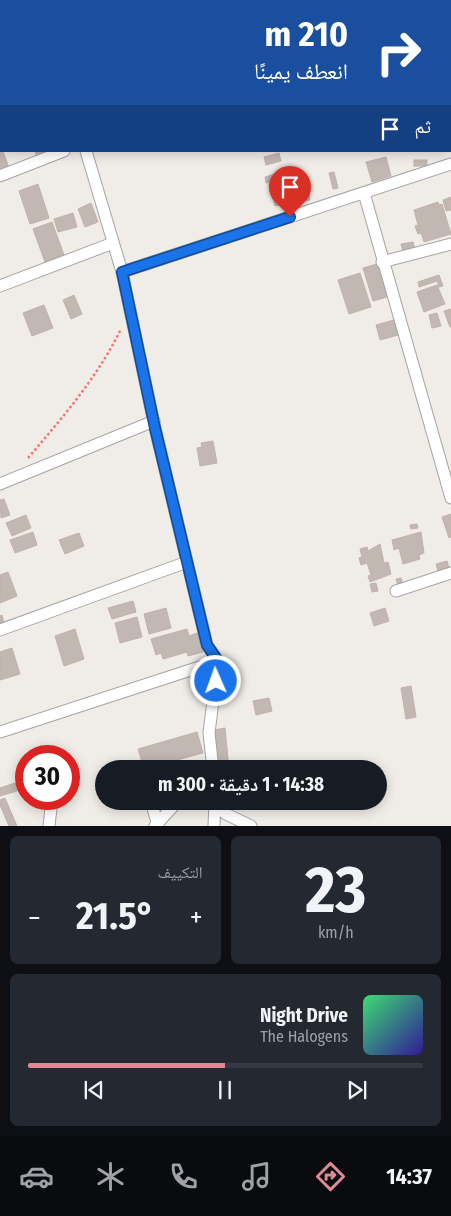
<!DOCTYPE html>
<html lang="ar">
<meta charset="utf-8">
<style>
:root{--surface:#171b24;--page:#242831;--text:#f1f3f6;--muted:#9ea1a6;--line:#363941;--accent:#df8995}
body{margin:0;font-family:"Fira Sans Condensed","Noto Naskh Arabic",sans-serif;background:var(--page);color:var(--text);direction:rtl;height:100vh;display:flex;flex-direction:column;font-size:19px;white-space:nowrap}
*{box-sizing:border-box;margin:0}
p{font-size:16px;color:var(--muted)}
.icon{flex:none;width:28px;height:28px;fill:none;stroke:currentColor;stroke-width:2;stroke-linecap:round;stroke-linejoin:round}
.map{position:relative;height:826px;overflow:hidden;direction:ltr}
.side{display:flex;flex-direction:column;gap:10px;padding:10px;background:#0d0f14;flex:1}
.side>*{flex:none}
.guide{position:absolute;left:0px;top:0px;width:451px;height:152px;box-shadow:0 2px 12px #0003;direction:rtl;background:#1a4fa0;color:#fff;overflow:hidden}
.speed{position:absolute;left:15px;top:745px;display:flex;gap:10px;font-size:25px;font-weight:700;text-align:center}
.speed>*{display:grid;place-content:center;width:65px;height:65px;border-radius:50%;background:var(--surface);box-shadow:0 2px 12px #0003;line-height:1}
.speed .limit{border:8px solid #d22;background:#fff;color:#111}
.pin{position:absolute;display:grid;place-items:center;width:42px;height:42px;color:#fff;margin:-51px -21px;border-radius:50% 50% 50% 0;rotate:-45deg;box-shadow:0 0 5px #0007}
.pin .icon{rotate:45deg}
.me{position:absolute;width:55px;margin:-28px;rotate:358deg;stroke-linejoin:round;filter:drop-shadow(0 0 4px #0008)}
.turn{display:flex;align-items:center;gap:18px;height:105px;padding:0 20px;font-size:22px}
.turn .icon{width:65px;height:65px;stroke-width:2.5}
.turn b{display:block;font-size:35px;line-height:42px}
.then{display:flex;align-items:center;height:48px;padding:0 20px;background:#0003;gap:10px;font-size:19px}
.big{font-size:38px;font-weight:700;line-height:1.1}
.side .card{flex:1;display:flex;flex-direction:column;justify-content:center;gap:8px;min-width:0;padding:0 18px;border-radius:8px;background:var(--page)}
.side .dial{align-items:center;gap:0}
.dial b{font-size:65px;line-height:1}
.song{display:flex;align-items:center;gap:15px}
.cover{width:60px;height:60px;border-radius:8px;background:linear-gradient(135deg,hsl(140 70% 55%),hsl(250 70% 35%))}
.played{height:5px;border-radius:2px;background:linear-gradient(90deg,var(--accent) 50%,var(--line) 50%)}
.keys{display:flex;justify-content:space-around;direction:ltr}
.heat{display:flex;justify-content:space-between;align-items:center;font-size:28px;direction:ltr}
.side .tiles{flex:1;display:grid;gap:10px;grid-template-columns:1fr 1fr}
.card:last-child{grid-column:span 2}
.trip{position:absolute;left:95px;top:760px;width:292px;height:50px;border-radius:25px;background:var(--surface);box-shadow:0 2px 12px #0003;font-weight:700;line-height:50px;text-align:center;direction:rtl}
.menu{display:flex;height:80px;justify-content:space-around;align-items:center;background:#090b0e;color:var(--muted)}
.menu .icon{width:35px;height:35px}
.menu .current{color:var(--accent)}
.menu b{font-size:22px;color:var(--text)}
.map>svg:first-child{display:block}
.building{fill:#c1b7b3;stroke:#c2b1aa}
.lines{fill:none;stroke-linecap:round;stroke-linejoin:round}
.street-casing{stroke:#a4a4a4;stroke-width:13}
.path{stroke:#f57375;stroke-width:2.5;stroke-dasharray:2.5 2.5;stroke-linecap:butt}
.street{stroke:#fff;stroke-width:11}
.route-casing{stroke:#114b97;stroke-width:12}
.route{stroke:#1a73e8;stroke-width:9}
</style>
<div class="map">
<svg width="451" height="826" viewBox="0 0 451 826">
<rect width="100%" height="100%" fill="#f0ece7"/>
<g class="building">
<polygon points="161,0 184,0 185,1 161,1"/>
<rect x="193" y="0" width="35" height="1"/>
<polygon points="402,0 431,0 432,1 402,1"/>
<polygon points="1,104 1,124 0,125 0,105"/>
<polygon points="0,141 1,151 3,151 9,168 0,171"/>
<polygon points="35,151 56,151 37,158"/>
<polygon points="279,153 281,161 266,165 264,157"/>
<polygon points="386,157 391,176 372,182 366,162"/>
<rect x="414" y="160" width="13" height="6"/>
<polygon points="334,172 338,188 333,189 329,173"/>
<polygon points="275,174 277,180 266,183 265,177"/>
<polygon points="287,179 293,202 275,206 269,184"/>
<polygon points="38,184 49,218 30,224 19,191"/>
<polygon points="309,194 310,200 302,201 301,196"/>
<polygon points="451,197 451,210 446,211 443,200"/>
<polygon points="438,202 439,205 442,204 451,234 424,242 421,233 418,234 415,226 418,225 414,210"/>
<polygon points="91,203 98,222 85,227 78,209"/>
<polygon points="73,213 77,227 58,232 54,219"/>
<polygon points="52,222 64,255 45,262 33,229"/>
<polygon points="413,242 415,250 403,253 401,244"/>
<polygon points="377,264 387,297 373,301 363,268"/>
<polygon points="360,273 371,307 349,314 338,280"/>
<polygon points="439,275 443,286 439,287 437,281 419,287 418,282"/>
<polygon points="437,285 445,304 424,312 417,292"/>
<polygon points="74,295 82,314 71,319 63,300"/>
<polygon points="44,305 53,328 32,336 23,313"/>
<polygon points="451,309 451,327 450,327 444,311"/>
<polygon points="437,313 441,326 432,328 429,315"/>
<polygon points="394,320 398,335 380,340 376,325"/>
<polygon points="213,441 217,463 200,466 197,448 202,447 201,443"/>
<polygon points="4,499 10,515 1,518 0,500"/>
<polygon points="451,514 451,537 449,538 442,517"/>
<polygon points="26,515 31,528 12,536 6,523"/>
<polygon points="417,524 418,528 411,529 410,525"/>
<polygon points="33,532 37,545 15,553 10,540"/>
<polygon points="421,532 424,553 419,555 420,559 403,564 399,548 394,550 392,540"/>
<polygon points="79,533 84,546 65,554 59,540"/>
<polygon points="380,544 384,563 388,562 391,574 370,582 368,576 371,575 367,563 361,565 359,558 362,557 360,549 367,547 368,551"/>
<polygon points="447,561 450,571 439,574 436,564"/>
<polygon points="8,572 17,596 0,603 0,575"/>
<polygon points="401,578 403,585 398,586 396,579"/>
<polygon points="376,583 378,591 372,592 370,584"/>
<polygon points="133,601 136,612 112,619 108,608"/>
<polygon points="166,608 171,628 149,634 144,614"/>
<polygon points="385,608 389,621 374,626 370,613"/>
<polygon points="2,615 4,623 0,624 0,616"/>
<polygon points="137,617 142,637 120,643 115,623"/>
<polygon points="75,629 84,659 64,666 55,636"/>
<polygon points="187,629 189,636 197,633 203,652 188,656 187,652 163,659 161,653 156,655 151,639"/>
<polygon points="12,648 20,674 0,680 0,652"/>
<polygon points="411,686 416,717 406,719 401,688"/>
<polygon points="269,698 272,711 256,715 253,701"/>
<polygon points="225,728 229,769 218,769 214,730"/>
<polygon points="197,732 203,753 144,769 138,749"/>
<polygon points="15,783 17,791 0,796 0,788"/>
<polygon points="5,798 17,826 9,826 0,805 0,800"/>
</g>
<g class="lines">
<defs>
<g id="street">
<polyline points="42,0 43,1"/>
<polyline points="257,1 261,0"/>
<polyline points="0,66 1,65"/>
<polyline points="86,151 122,272 155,428 207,645 218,661 209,733 213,769"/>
<polyline points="0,176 64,151"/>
<polyline points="364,193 451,498"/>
<polyline points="382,262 451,244"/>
<polyline points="122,272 451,164"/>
<polyline points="0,286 113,243"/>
<polyline points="0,484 154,421"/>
<polyline points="396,591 451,573"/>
<polyline points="0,630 187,562"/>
<polyline points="0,732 218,661"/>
<polyline points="186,769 186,767"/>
<polyline points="151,801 158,826"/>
<polyline points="215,803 226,814 251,826"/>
<polyline points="49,826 52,799"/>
<polyline points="155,826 178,801"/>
<polyline points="214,826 215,801"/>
</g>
</defs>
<use href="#street" class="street-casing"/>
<path class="path" d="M28,458C63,417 97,378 121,329"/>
<use href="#street" class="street"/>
</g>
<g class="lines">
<defs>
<polyline id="route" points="216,681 218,661 207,645 155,428 122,272 290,217"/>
</defs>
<use href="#route" class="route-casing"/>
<use href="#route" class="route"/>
</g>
</svg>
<div class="speed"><div class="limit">30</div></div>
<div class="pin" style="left:290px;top:217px;background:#d93025"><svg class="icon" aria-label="arrive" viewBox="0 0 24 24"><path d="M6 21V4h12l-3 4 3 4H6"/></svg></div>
<svg class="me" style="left:216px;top:681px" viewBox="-20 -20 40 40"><circle r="17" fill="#1a73e8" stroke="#fff" stroke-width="3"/><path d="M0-11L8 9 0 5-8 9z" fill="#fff"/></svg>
<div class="trip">14:38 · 1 دقيقة · 300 m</div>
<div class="guide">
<div class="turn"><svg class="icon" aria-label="right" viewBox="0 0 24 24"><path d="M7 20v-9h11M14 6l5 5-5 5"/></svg><div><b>210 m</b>انعطف يمينًا</div></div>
<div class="then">ثم<svg class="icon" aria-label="arrive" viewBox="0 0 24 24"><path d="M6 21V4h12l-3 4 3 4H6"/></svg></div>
</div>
</div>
<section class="side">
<div class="tiles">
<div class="card dial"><b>23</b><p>km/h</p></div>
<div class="card"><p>التكييف</p>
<div class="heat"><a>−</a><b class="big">21.5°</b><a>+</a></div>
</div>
<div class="card">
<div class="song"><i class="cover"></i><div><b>Night Drive</b><p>The Halogens</p></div></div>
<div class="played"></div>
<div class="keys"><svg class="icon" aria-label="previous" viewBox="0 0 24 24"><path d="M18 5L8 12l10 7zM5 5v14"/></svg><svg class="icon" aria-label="pause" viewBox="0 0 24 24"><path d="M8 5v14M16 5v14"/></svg><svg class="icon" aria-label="next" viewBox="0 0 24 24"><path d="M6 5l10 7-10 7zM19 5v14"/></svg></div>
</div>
</div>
</section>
<nav class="menu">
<b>14:37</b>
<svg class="icon current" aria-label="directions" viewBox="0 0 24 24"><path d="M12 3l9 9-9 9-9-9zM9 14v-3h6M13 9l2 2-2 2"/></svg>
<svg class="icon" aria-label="music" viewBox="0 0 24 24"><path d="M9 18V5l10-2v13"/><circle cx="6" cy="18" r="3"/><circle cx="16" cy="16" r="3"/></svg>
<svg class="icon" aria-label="phone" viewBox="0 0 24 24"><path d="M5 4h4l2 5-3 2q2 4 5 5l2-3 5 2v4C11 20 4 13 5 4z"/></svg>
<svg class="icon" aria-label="climate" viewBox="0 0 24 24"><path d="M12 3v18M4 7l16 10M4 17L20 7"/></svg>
<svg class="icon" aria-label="car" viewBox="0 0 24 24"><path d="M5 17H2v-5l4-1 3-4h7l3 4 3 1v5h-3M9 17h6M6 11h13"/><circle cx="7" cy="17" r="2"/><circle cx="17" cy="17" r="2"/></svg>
</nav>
